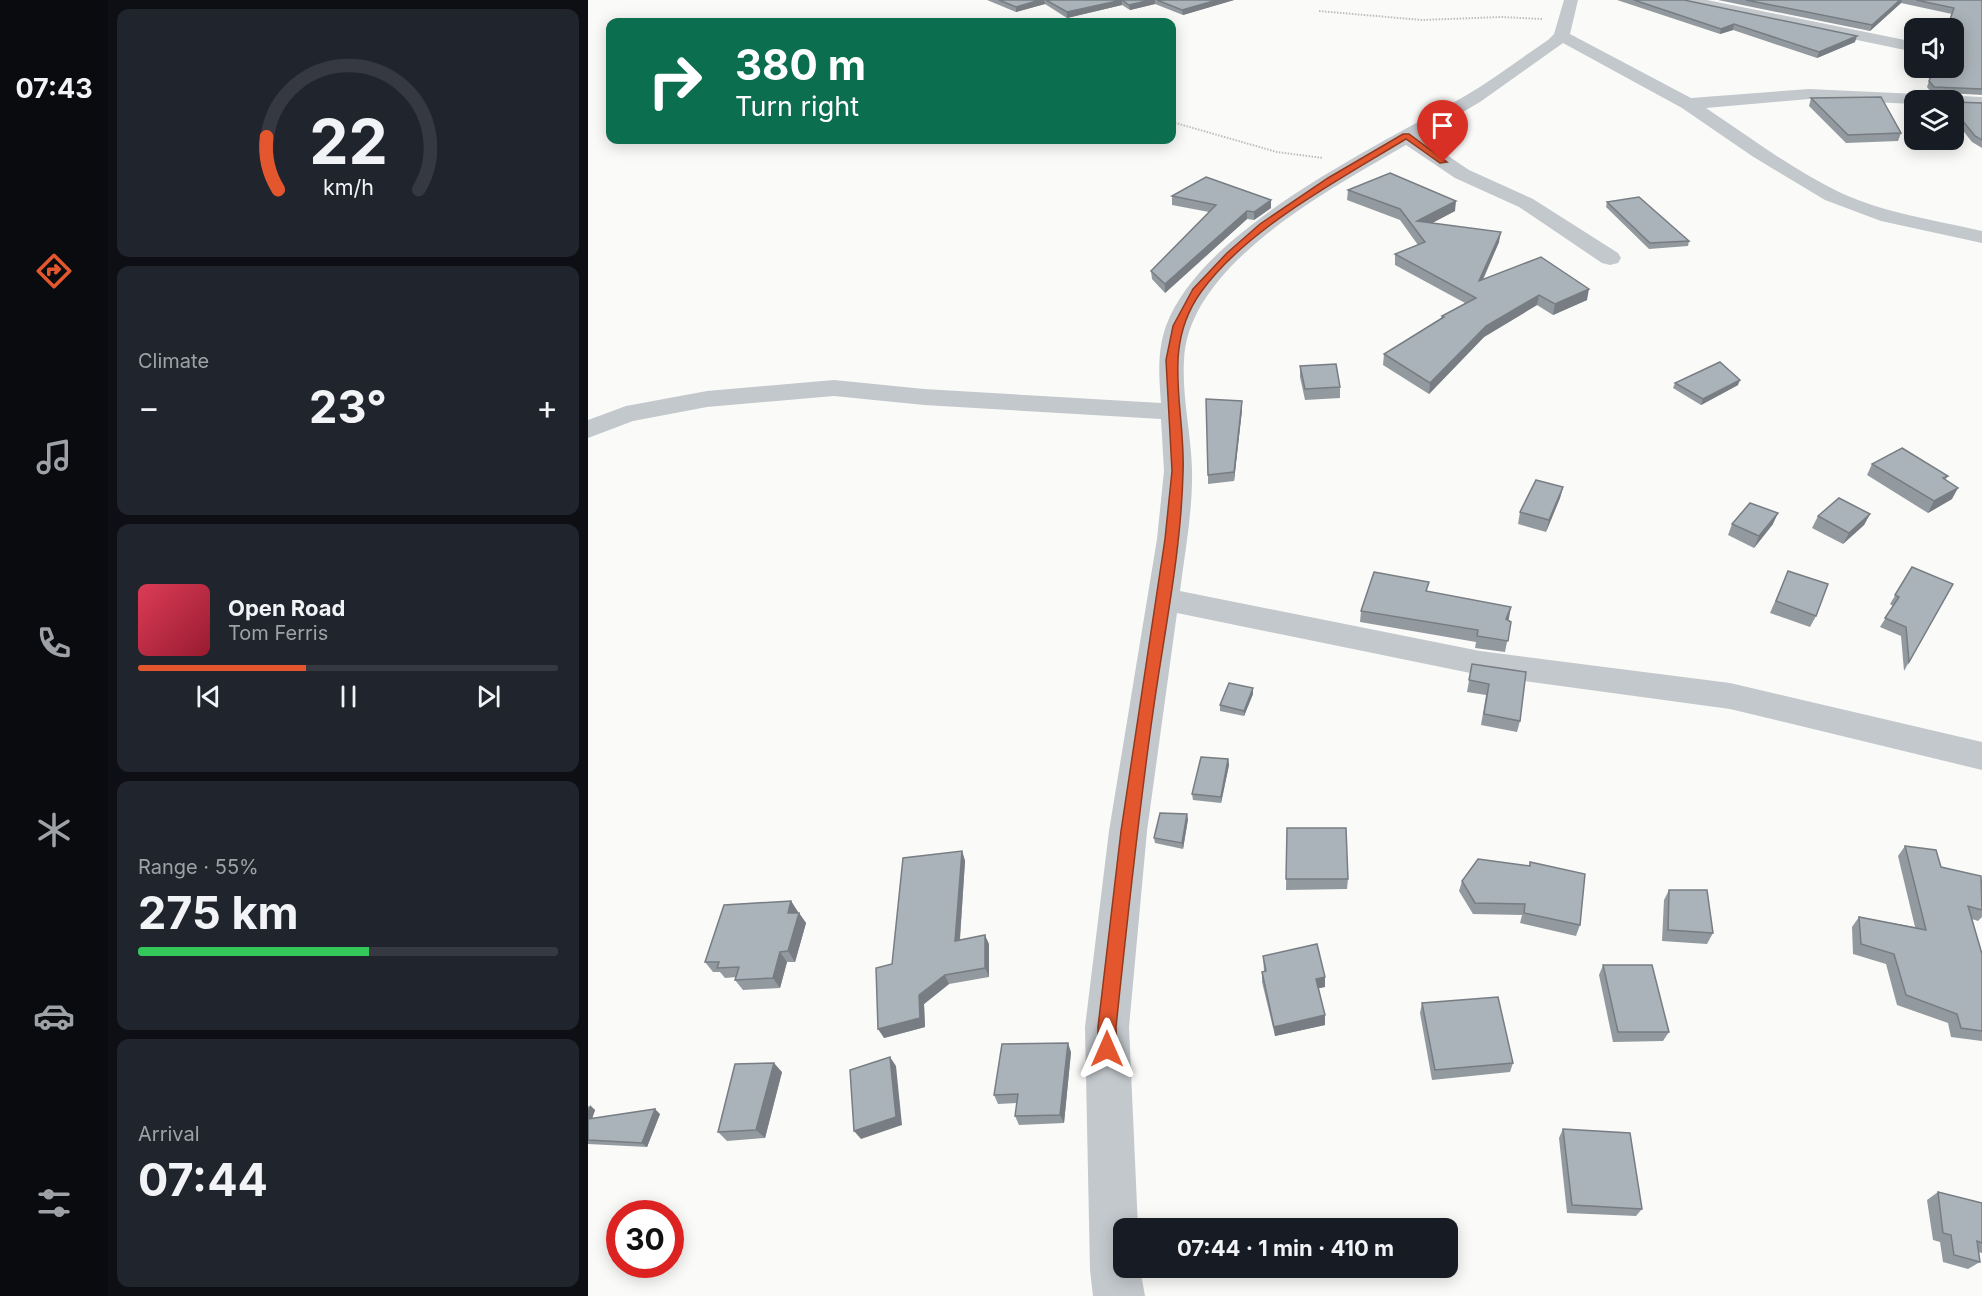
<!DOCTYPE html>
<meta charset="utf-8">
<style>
:root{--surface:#171b24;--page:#20242c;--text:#f1f3f6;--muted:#9ea1a6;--line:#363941;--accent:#e4572e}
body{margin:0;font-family:Inter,sans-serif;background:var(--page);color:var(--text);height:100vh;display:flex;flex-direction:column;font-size:22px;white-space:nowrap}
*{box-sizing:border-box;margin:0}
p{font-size:20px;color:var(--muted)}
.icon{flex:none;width:33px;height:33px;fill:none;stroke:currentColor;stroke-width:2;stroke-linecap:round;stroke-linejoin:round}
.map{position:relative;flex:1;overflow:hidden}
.details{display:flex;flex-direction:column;gap:9px;padding:9px;background:#0d0f14;width:480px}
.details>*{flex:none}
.guide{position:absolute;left:18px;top:18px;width:570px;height:126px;border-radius:12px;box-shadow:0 3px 15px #0003;background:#0b6e4f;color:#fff;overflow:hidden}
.fabs{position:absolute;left:1316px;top:18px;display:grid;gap:12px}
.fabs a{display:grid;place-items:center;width:60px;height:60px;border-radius:12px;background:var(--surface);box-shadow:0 3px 15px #0003;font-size:30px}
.speed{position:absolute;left:18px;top:1200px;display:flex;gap:12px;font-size:30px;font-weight:700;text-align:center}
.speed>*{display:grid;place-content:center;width:78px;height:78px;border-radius:50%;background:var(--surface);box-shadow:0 3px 15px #0003;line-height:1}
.speed .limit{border:9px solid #d22;background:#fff;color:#111}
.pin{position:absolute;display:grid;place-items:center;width:51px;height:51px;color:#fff;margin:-62px -26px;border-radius:50% 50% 50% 0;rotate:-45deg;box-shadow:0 0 6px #0007}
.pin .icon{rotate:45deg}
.me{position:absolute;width:66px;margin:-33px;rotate:0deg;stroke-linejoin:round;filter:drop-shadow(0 0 4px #0008)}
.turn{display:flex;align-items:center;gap:21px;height:126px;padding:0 30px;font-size:27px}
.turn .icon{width:78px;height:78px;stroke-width:2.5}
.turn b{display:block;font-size:42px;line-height:51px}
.big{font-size:45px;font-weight:700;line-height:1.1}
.details .widget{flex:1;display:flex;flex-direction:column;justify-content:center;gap:9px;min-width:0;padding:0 21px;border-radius:12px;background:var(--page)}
.details .dial{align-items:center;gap:0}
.dial svg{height:156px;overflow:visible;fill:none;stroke:var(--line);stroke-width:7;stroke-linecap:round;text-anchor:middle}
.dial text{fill:var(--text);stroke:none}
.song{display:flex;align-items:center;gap:18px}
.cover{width:72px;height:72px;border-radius:9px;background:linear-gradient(135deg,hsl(350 70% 55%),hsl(350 70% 35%))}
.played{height:6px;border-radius:3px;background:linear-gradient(90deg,var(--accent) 40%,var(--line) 40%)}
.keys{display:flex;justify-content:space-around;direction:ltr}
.heat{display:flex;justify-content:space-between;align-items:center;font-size:33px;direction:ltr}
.charge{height:9px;border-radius:4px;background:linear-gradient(90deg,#34c759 55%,var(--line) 0)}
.trip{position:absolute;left:525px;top:1218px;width:345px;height:60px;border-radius:12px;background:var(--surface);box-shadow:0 3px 15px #0003;font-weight:700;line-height:60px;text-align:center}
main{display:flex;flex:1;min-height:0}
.dock{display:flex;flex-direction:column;width:108px;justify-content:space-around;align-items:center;background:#090b0e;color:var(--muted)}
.dock .icon{width:42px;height:42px}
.dock .active{color:var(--accent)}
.dock b{font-size:27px;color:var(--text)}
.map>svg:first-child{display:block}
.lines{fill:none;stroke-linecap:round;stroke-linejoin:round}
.path{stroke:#bbbfc2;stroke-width:2;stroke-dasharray:1.5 1.5;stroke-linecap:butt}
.street{fill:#c3c8cc;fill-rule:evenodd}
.wall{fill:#929a9f}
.shaded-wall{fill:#777d82}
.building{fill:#aab3b9;stroke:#777d82;stroke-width:1.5}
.route{fill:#e4572e;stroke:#94391e;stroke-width:1.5}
</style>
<main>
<nav class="dock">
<b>07:43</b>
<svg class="icon active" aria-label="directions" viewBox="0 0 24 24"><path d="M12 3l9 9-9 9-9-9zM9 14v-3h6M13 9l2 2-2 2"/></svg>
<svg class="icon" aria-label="music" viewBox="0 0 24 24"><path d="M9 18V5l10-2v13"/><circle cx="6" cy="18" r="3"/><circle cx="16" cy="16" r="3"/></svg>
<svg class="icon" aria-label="phone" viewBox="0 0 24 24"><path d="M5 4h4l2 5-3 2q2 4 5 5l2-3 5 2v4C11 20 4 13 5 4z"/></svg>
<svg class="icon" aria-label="climate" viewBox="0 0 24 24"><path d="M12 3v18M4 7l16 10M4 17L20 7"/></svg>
<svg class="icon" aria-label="car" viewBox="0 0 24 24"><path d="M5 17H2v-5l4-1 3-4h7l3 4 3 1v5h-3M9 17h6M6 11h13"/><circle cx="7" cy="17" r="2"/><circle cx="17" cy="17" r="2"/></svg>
<svg class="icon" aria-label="filters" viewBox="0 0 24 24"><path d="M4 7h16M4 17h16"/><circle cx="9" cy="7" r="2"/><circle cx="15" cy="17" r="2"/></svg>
</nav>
<section class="details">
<div class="widget dial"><svg viewBox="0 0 100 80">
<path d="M14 69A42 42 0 1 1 86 69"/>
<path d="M14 69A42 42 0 0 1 8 42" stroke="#e4572e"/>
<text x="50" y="56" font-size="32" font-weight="700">22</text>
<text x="50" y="72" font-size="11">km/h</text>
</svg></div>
<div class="widget"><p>Climate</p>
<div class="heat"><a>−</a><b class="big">23°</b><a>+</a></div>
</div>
<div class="widget">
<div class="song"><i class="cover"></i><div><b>Open Road</b><p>Tom Ferris</p></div></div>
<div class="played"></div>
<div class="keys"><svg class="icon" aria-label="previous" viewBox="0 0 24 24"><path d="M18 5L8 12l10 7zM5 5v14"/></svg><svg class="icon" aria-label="pause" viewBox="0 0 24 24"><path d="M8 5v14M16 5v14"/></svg><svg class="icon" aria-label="next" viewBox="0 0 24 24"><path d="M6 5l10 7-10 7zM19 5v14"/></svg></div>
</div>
<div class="widget"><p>Range · 55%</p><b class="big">275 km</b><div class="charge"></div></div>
<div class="widget"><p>Arrival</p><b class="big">07:44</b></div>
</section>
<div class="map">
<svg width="1394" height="1296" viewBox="0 0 1394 1296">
<rect width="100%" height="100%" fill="#fafaf8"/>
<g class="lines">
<g class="path">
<polyline points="731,11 834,20 913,17 954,19"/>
<polyline points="584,122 689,152 735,158"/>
</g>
<g class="street">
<path d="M976,0H990L982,34L1103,98L1221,89L1394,97V107L1365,106V100H1326V104L1221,99L1118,108C1160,136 1205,170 1251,192C1296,213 1346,220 1394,231V243L1293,221L1237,200L1164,156L1094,108L975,43L892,102L832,137L881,170L945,199L1030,253L1033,258L1030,263L1022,265L1014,263L931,207L867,178L818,145C744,188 599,264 596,361C594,397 603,433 604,469C605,510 597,551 592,591L892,651L1142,683L1394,742V770L1142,709L892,675L589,613L559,831L541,1027L550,1228H536V1268H552L557,1296H505L502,1270L497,1027L521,831L569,539L576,471L573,419L336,405L246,396L119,407L45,421L0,438V420L38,406L119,391L246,380L336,389L573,403C571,377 569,351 578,326C614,228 790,146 877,96C906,79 933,58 960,40L966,34Z"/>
<polygon points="1090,0 1119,0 1317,40 1325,45 1317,50 1097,4"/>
</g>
</g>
<g class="wall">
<polygon points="399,0 646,0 595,15 567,4 542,10 534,5 479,18 457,4 428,12"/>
<polygon points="1029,0 1096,0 1267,42 1229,58 1145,30 1132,34"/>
<polygon points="1130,0 1394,0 1394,95 1343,92 1339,87 1364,14 1313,3 1282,31"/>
<polygon points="1354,96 1365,96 1367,102 1394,103 1394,148 1384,142 1365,118 1365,100 1352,100"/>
<polygon points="1223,98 1313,133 1310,141 1258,143 1221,106"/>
<polygon points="760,190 867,211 844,223 911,242 895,280 999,300 965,315 949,305 896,337 841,394 795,365 796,354 853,318 854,316 877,303 807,265 807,254 830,245 812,220 759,200"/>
<polygon points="584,196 683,200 683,208 666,220 659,219 577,293 564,279 563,271 621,212 584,205"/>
<polygon points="1019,202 1101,241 1100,246 1061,249 1018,207"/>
<polygon points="712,366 752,387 752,398 717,400 712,377"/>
<polygon points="1087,383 1150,385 1113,405 1085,388"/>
<polygon points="654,410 646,481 620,484 620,475"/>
<polygon points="1284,464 1360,476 1357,480 1364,499 1340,513 1279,475"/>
<polygon points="975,487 972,498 958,532 930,524 932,512"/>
<polygon points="1282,514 1276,525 1255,544 1224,528 1230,516"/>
<polygon points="1144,524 1185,524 1166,548 1140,535"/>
<polygon points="1324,567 1321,662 1316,671 1313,636 1292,627 1305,606 1302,604"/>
<polygon points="1200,571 1228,616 1222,627 1182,613"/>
<polygon points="840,592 921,618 920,620 923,622 917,652 887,648 888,642 772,622 773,611"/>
<polygon points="884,664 932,721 929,732 893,725 898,695 879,692"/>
<polygon points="665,688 665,694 656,716 632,711 632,705"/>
<polygon points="640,759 641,765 633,803 605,800 604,794"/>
<polygon points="600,819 595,849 567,843 566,838"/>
<polygon points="699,828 760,879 759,889 698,890"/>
<polygon points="1317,846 1353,867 1394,880 1394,917 1390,921 1384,919 1394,954 1394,1041 1363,1037 1360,1023 1309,1005 1298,964 1265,954 1264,927 1271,917 1327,927 1310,856"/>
<polygon points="374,851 377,861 372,940 401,944 401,977 361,984 336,1004 337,1027 296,1038 304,964"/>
<polygon points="942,862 992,925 988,936 932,923 934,915 885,914 871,891 874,881 941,866"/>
<polygon points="1081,890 1125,933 1119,944 1074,941 1076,900"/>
<polygon points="203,901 210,912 210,913 211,913 218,923 207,962 199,962 192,988 155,990 147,980 148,977 137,978 132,972 125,972 117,962"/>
<polygon points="675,956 737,987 730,988 737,1025 687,1036 674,982 674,972 676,971"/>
<polygon points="1015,965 1081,1032 1075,1041 1025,1042 1011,975"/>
<polygon points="834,1003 925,1063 922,1072 844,1080 832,1013"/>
<polygon points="483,1052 476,1123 431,1125 427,1116 429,1103 410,1104 406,1095"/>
<polygon points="194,1072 177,1138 139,1141 130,1132"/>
<polygon points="0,1106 7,1110 4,1119 72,1114 59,1147 0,1144"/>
<polygon points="975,1129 1054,1209 1048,1216 979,1213 971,1138"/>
<polygon points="1350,1192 1394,1203 1394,1253 1390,1252 1392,1262 1380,1269 1355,1262 1352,1242 1345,1240 1339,1200"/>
</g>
<g class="shaded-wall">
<polygon points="452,0 456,0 457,4 428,12 428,7"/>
<polygon points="534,0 534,5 479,18 479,12"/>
<polygon points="563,0 567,0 567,4 542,10 541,5"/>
<polygon points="629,0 646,0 595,15 594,10"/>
<polygon points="1312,0 1314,0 1313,3 1282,31 1284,25"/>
<polygon points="1146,24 1145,30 1132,34 1133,29"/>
<polygon points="1269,36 1267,42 1229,58 1231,52"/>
<polygon points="683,200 683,208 666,220 666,212"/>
<polygon points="868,201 867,211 829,231 829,221"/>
<polygon points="659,211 659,219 577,293 577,284"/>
<polygon points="913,232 911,242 889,292 891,281"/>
<polygon points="1001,289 999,300 965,315 967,304"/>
<polygon points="951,295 949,305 896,337 841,394 842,383 898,326"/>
<polygon points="1152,380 1150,385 1113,405 1115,399"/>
<polygon points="654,401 654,410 646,481 646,472"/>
<polygon points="975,487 972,498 958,532 961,520"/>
<polygon points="1370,488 1364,499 1340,513 1346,501"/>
<polygon points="1190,513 1185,524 1166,548 1171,536"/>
<polygon points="1282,514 1276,525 1255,544 1261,533"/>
<polygon points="923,607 921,618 916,631 918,619"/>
<polygon points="665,688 665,694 656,716 656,711"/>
<polygon points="640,759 641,765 633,803 633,797"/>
<polygon points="599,814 600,819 595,849 594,843"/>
<polygon points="374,851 377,861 371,950 367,941"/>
<polygon points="203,901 210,912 207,924 200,913"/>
<polygon points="211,913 218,923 207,962 200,951"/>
<polygon points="397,935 401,944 401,977 397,968"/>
<polygon points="192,952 199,962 192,988 185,978"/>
<polygon points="357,975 361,984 336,1004 337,1027 296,1038 290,1029"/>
<polygon points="737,977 737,987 727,989 728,979"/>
<polygon points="737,1015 737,1025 687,1036 686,1027"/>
<polygon points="480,1043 483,1052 476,1123 472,1115"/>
<polygon points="302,1057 308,1066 314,1125 273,1139 266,1131"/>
<polygon points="186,1063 194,1072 177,1138 168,1130"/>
<polygon points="2,1105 7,1110 2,1124 0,1122 0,1111"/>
<polygon points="67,1109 72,1114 59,1147 54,1143"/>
</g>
<g class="building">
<polygon points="411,0 452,0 428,7"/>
<polygon points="458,0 563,0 541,5 534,0 479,12"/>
<polygon points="569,0 629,0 594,10"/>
<polygon points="1046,0 1096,0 1269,36 1231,52 1146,24 1133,29"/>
<polygon points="1158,0 1312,0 1284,25"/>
<polygon points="1328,0 1394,0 1394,89 1346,87 1341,81 1346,68 1365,68 1365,28 1359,28 1366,8"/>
<polygon points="1354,96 1365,96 1367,102 1394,103 1394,140 1387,136 1365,109 1365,100 1358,100"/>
<polygon points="1293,97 1313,133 1260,135 1223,98"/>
<polygon points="802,173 868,201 829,221 913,232 891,281 953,257 1001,289 967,304 951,295 898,326 842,383 796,354 856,317 854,316 888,298 807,254 837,242 812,209 760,190"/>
<polygon points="618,177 683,200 666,212 659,211 577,284 563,271 628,205 584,196"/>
<polygon points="1051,197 1101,241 1062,243 1019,202"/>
<polygon points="1132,362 1152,380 1115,399 1087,383"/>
<polygon points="748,364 752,387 717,389 712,366"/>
<polygon points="618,399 654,401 646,472 620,475"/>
<polygon points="1314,448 1360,476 1355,478 1370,488 1346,501 1284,464"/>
<polygon points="948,480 975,487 961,520 932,512"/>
<polygon points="1251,498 1282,514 1261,533 1230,516"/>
<polygon points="1162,503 1190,513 1171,536 1144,524"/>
<polygon points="1324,567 1365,584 1321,662 1318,627 1297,618 1311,597 1307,595"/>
<polygon points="1200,571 1240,584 1228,616 1188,601"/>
<polygon points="786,572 841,582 838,591 923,607 918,619 923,622 920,641 889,636 890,630 773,611"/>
<polygon points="884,664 938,672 932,721 896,714 901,684 881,680"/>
<polygon points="641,683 665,688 656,711 632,705"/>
<polygon points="613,757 640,759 633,797 604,794"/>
<polygon points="572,813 599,814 594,843 566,838"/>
<polygon points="699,828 758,828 760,879 698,879"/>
<polygon points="1317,846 1348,850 1353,867 1393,876 1394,910 1380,906 1394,954 1394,1031 1373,1028 1369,1014 1318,995 1306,954 1273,944 1271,917 1338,930"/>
<polygon points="374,851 367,941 397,935 397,968 357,975 331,995 332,1018 290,1029 288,968 304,964 315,858"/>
<polygon points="890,859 942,866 942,862 997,874 992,925 936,913 937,904 887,903 874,881"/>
<polygon points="1081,890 1119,890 1125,933 1080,930"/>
<polygon points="203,901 200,913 211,913 200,951 192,952 185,978 147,980 151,967 129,968 131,962 117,962 136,905"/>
<polygon points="729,944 737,977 728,979 737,1015 686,1027 674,972 678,971 675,956"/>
<polygon points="1015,965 1064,965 1081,1032 1030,1032"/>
<polygon points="910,997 925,1063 847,1070 834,1003"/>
<polygon points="480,1043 472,1115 427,1116 430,1094 406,1095 414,1044"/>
<polygon points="302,1057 308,1117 266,1131 262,1070"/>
<polygon points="186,1063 168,1130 130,1132 147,1064"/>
<polygon points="67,1109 54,1143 0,1140 0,1119"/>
<polygon points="975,1129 1042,1133 1054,1209 984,1205"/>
<polygon points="1350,1192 1394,1203 1394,1243 1389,1241 1392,1262 1366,1255 1363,1235 1355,1233"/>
</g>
<path class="route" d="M815,134H821L859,162L852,163L818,139C752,179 658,229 613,292C572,349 598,409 595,473C593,553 576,633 565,712C550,817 539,922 528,1027L529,1049L526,1055L519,1058L513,1055L510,1049V1027L533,831L577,539L584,471L578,360L585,326L605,289L639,253L672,224L740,178Z"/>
</svg>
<div class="fabs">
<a><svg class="icon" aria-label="sound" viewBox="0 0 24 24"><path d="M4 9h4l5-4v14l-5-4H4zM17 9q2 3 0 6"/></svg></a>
<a><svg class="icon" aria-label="layers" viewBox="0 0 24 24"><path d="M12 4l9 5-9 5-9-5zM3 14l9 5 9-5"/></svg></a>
</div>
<div class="speed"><div class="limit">30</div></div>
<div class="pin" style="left:855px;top:162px;background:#d93025"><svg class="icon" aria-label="arrive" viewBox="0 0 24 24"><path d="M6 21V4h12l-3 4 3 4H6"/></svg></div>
<svg class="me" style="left:519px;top:1049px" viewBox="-20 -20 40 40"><path d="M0-17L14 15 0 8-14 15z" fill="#e4572e" stroke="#fff" stroke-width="4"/></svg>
<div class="trip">07:44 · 1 min · 410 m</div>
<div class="guide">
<div class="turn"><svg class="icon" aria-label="right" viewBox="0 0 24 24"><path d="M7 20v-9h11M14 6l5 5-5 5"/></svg><div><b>380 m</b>Turn right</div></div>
</div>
</div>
</main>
